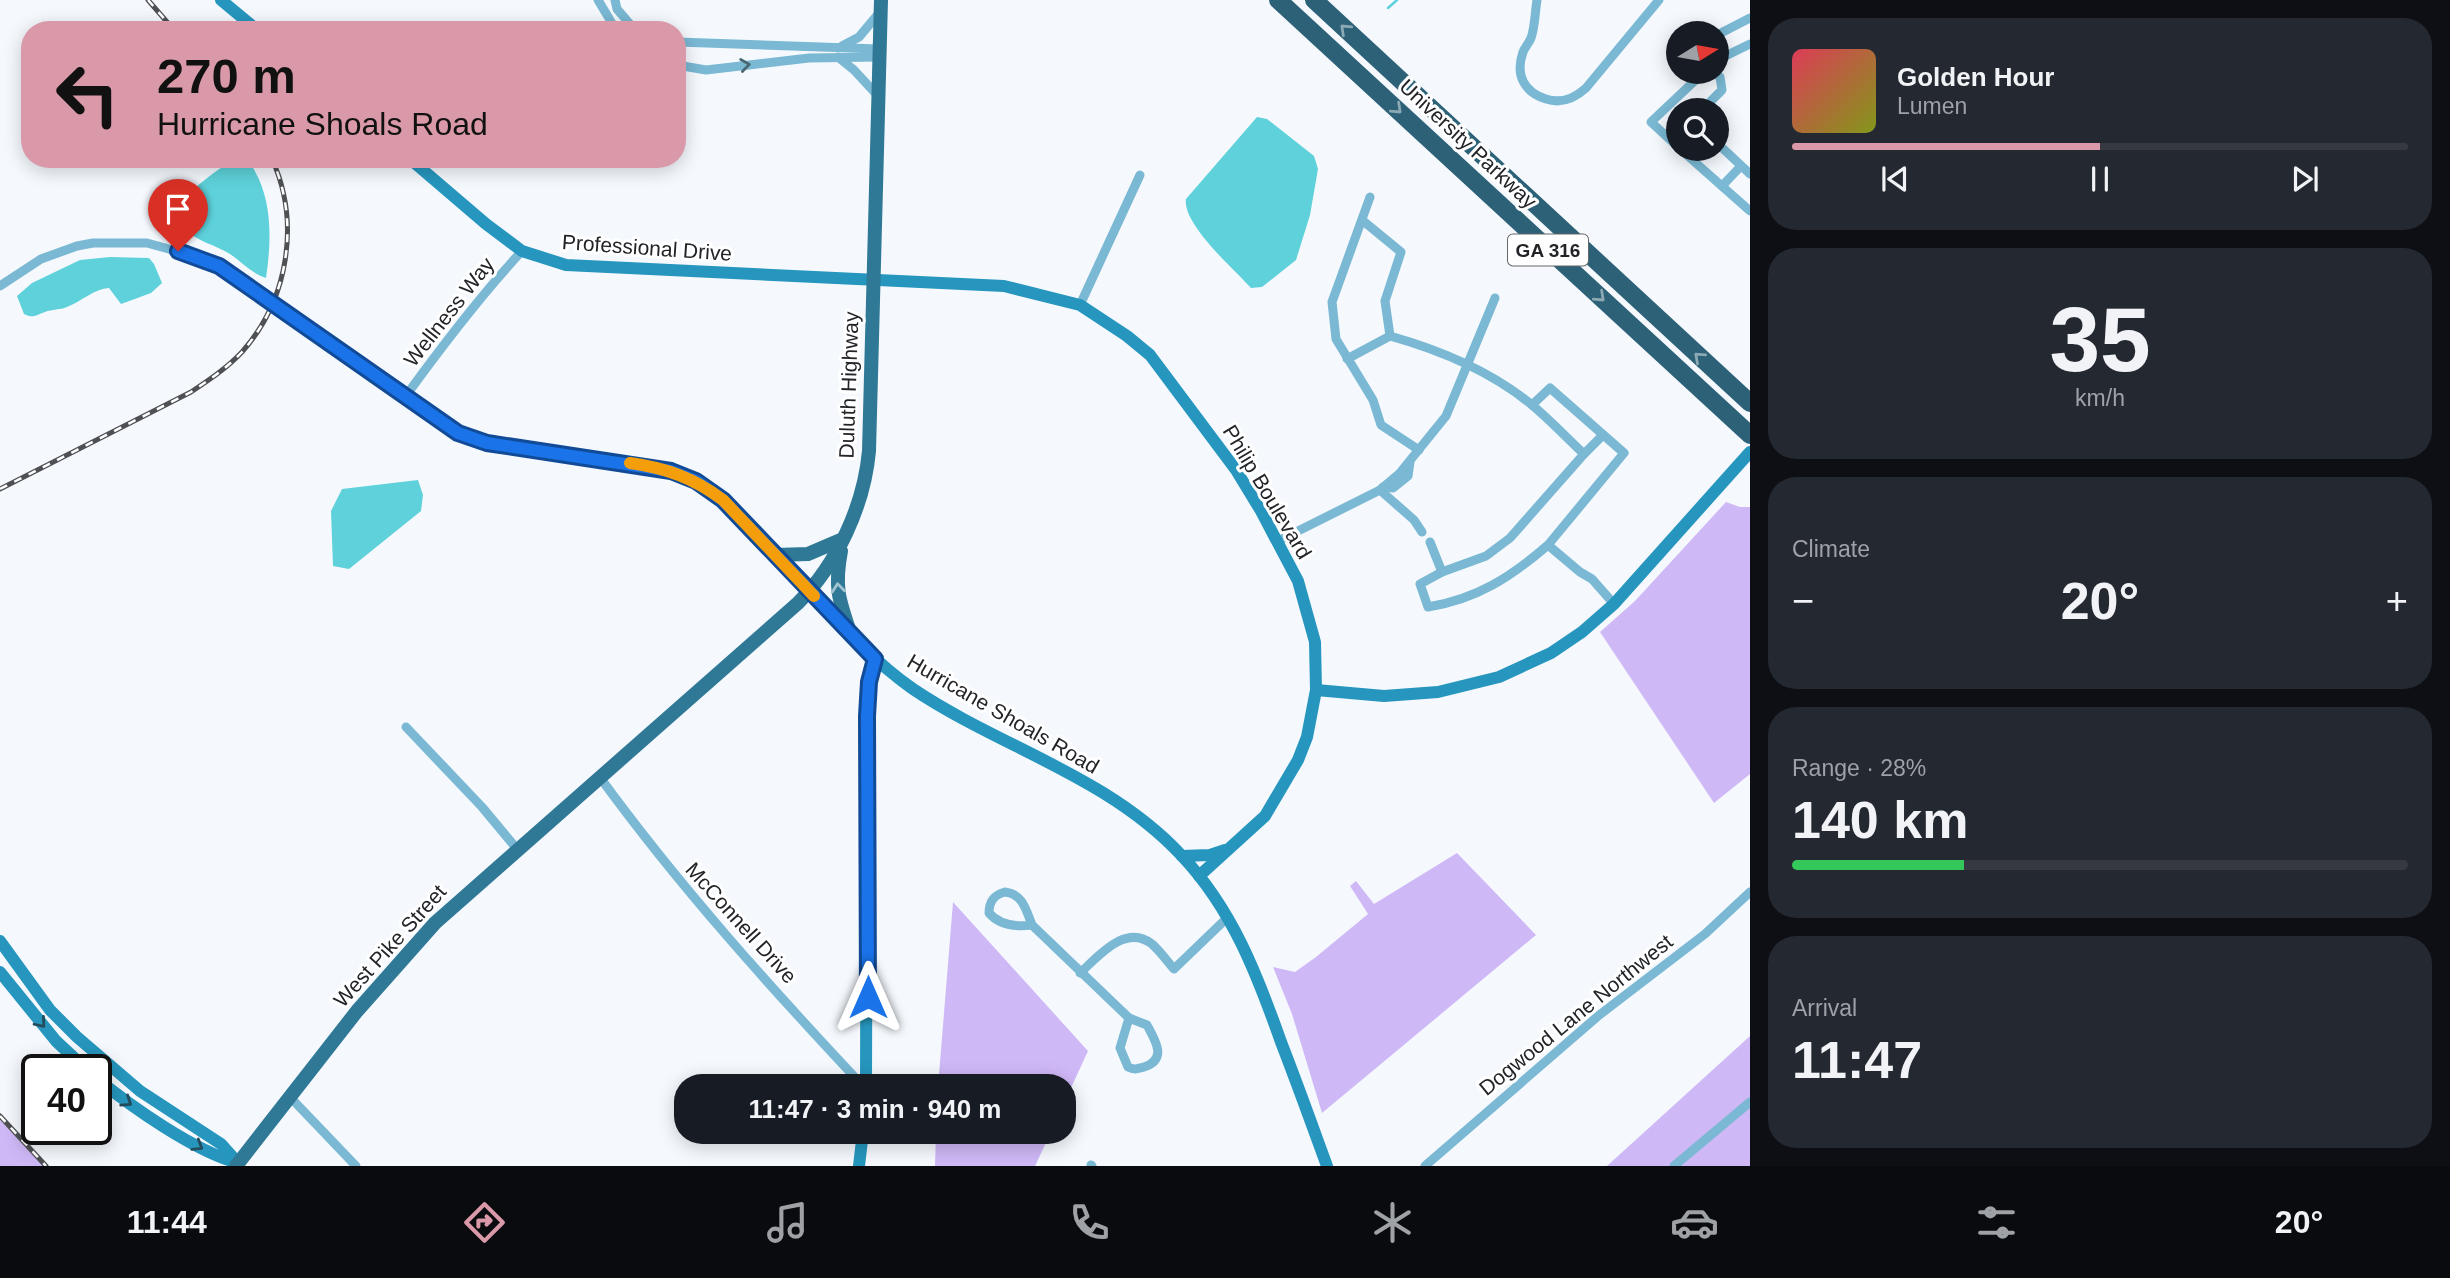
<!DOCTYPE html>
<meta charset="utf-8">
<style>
:root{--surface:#171b24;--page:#242831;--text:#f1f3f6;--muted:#9ea1a6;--line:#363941;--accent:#da99a8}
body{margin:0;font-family:Helvetica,sans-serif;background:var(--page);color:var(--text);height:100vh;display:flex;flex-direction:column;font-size:26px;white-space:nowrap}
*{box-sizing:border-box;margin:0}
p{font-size:23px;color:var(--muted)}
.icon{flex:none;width:38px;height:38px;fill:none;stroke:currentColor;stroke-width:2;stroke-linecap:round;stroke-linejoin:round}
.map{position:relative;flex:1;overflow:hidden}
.panel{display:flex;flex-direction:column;gap:18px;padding:18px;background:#0d0f14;width:700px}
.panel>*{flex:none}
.top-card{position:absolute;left:21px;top:21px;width:665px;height:147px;border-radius:28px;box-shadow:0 4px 18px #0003;background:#da99a8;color:#111;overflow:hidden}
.needle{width:46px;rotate:79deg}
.buttons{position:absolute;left:1666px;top:21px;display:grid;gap:14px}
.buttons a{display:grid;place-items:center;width:63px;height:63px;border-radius:50%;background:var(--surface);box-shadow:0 4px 18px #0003;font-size:35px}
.speed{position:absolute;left:21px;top:1054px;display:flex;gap:14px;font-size:35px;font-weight:700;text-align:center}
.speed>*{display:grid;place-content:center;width:91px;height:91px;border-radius:50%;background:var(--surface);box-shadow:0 4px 18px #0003;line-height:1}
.speed .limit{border:4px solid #111;border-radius:10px;background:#fff;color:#111}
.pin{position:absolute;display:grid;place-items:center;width:60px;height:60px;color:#fff;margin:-72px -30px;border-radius:50% 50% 50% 0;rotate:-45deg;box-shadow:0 0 7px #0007}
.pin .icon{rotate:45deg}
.me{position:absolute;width:77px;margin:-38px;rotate:0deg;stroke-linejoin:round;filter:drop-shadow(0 0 5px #0008)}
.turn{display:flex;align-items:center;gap:24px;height:147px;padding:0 21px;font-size:32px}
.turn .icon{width:91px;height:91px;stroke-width:2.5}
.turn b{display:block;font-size:49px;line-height:60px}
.big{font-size:52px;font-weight:700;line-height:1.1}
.panel .widget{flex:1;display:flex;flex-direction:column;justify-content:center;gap:10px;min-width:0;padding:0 24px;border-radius:28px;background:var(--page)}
.panel .dial{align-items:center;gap:0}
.dial b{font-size:91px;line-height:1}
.song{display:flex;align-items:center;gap:21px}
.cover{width:84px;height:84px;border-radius:10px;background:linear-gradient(135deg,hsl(350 70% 55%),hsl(70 70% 35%))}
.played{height:7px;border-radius:4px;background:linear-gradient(90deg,var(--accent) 50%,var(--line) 50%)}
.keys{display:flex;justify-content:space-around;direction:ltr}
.heat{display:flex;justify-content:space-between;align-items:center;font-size:38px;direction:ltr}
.charge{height:10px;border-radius:5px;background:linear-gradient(90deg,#34c759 28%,var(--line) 0)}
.trip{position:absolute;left:674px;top:1074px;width:402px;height:70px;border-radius:28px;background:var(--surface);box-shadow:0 4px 18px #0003;font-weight:700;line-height:70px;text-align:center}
.tabs{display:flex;height:112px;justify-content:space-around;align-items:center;background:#090b0e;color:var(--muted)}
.tabs .icon{width:49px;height:49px}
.tabs .active{color:var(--accent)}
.tabs b{font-size:32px;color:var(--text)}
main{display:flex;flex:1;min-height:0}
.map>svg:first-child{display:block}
.green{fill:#cfb8f6}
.water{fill:#5ed1da}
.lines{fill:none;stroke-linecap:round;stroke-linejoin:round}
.stream{stroke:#5ed1da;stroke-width:2.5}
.street{stroke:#7ab8d3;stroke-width:9}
.secondary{stroke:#2696be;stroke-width:12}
.primary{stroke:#307996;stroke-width:14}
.highway{stroke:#2c6177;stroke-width:18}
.rail-casing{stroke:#4e5053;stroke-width:5}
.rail{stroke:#fff;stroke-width:2.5;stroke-dasharray:8;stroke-linecap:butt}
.oneway{stroke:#8ba8b4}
.oneway2{stroke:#4a6774}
.oneway3{stroke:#a2c3d0}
.oneway4{stroke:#234c5c}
.route-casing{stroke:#114b97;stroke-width:18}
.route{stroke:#1a73e8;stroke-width:12}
.slow{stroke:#f59e0b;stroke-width:12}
.labels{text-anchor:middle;stroke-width:6;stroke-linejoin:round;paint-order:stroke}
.shield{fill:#fff;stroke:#646668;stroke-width:2}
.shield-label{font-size:19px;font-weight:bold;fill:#222427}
.street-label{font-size:21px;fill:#222427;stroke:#fff}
</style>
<main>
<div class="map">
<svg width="1750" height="1166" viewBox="0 0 1750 1166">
<rect width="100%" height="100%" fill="#f5f9fe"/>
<g class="green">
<polygon points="1726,502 1740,507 1750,507 1750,774 1714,803 1600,632 1635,601"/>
<polygon points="1457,853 1536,935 1322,1113 1292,1014 1273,967 1295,972 1316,957 1368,914 1350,886 1356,881 1374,904"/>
<polygon points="953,902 1088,1051 1064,1103 1064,1087 938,1087"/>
<polygon points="1750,1036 1750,1166 1607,1166"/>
<polygon points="0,1120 44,1166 0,1166"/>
<polygon points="936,1132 1051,1132 1035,1166 935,1166"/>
</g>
<g class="water">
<path d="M1257,117L1267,119L1314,156L1318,169L1310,215L1296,260L1262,287L1251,288C1235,270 1182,224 1186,199Z"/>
<path d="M235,159H247C273,193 272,238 266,278C252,274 242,262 230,254C216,245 198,242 186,230C179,223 179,214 180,205C195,185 214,172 235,159Z"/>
<path d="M110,257L149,258L154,264L162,283L151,293L121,304L109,288C94,289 82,301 67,307C60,310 52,309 45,312C36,315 33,319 24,314L17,296L32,283L80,260Z"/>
<polygon points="418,480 423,495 421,511 349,569 333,566 331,511 342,489"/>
</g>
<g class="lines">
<polyline class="stream" points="1388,8 1397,0"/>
<g class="street">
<polyline points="598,0 616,30"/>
<polyline points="615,0 617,9 635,30"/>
<path d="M1537,0C1535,12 1535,27 1531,38C1529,43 1525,47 1523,52C1515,75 1524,92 1546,99C1561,104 1575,98 1586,88L1659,0"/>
<polyline points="1717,35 1750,18"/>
<polyline points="677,42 879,49"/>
<polyline points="842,46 859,37 880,12"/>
<polyline points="838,57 854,70 878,96"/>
<polyline points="1717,60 1750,44"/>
<polyline points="677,65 706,70 809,58 879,57"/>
<polyline points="1702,110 1722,90 1720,77 1714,72"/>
<polyline points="1717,143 1750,174"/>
<polyline points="1678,147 1651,122 1704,72"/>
<polyline points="1680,149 1750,211"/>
<polyline points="1722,186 1741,166"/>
<polyline points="1370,197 1332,302 1336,339 1373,400 1381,425 1419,450"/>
<path d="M0,286L41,259L77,246L93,243H147L198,257L219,266L296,318L458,433C507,453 563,455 616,461C642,465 669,468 694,480C733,500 778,558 810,591"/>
<polyline points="1080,305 1140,175"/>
<path d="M1390,336C1440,350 1492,372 1532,405C1550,420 1567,438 1584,454L1510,538L1486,556L1442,572L1430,542"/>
<polyline points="1347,359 1390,336 1385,301 1401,252 1362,220"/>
<path d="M405,397C442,346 479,297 522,251"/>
<polyline points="1532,405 1550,388 1624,453 1548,545 1580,572 1592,579 1614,604"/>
<polyline points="1584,454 1603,435"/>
<polyline points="1383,487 1393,488 1408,476 1410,462"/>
<polyline points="1380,490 1414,520 1422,532"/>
<polyline points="1278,541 1380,490 1399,474 1446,416 1495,298"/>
<path d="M1442,572L1420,584L1428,607C1477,599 1511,577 1548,545"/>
<polyline points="406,727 482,807 517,849"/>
<path d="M599,776C679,886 771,988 864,1087"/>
<path d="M1005,892C1023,894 1026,910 1032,925C1016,927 1000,926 989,913C989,901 994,895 1005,892Z"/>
<polyline points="1032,925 1129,1018"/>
<path d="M1080,973C1098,957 1125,923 1152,944C1160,951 1167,961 1174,969L1228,917"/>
<path d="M1129,1018L1147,1025C1155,1040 1168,1059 1144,1067C1137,1069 1134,1070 1128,1067L1120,1048Z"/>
<polyline points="290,1097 356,1166"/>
<polyline points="1091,1165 1092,1166"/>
<polyline points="1425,1166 1598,1016 1705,934 1750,892"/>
<polyline points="1674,1166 1750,1102"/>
</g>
<g class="secondary">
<polyline points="221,0 257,30"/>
<polyline points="410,159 486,224 522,251 566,265 1004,286 1080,305 1127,336 1150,355 1236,470 1261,511 1298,581 1315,642 1316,690 1307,737 1298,760 1265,816 1199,876"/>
<path d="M810,591C842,626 874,662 913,689C1001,748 1108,776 1182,856C1232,909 1257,974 1281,1042C1297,1083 1312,1125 1327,1166"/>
<polyline points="1316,690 1384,696 1438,692 1499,677 1551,653 1582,632 1614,604 1750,452"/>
<polyline points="1182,856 1210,855 1225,850"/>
<polyline points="0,941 50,1010 77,1037 140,1091 221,1144 238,1163"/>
<polyline points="0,972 56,1041 86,1069"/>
<path d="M96,1078C132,1107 194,1151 238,1163"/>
<polyline points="866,1087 867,716 869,682 875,659"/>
<polyline points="859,1166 863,1132"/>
</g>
<g class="primary">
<path d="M841,551C834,588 839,600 851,635"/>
<polyline points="775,555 808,554 843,539"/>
<path d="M236,1166L357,1011L435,923L798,603C837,564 864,506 869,451L881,0"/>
</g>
<g class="highway">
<polyline points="1278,0 1750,435"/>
<polyline points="1314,0 1750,403"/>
</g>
<defs>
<g id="rail">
<polyline points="148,0 174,30"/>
<path d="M0,489L191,392C209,380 227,368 242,352C288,300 301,223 272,159"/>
<polyline points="0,1116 46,1166"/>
</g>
</defs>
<use href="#rail" class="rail-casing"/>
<use href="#rail" class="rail"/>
</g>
<defs><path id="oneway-chevron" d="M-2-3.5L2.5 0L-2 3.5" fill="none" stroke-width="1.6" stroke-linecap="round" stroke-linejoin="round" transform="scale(1.75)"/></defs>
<g class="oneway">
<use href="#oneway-chevron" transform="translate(1345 29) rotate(-137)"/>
<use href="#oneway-chevron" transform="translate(1397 109) rotate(43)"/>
<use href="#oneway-chevron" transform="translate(1600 297) rotate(43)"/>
<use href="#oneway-chevron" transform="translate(1699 357) rotate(-138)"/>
</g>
<use class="oneway2" href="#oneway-chevron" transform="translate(745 65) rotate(-8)"/>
<use class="oneway3" href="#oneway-chevron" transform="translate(838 588) rotate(-96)"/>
<g class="oneway4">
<use href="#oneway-chevron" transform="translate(41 1023) rotate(50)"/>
<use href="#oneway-chevron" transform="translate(127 1102) rotate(34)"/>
<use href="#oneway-chevron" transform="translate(198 1146) rotate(32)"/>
</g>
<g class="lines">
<defs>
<polyline id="route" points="178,251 219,266 458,433 487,443 671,471 696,481 723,500 875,659 869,682 867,716 868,997"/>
</defs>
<use href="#route" class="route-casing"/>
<use href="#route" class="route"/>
<path class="slow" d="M630,463C666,468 694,478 723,500L814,596"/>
</g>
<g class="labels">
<rect class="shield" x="1508" y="234.5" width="80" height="31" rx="5"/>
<g class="shield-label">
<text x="1548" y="257">GA 316</text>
</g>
<g class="street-label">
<text transform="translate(1468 144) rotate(43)" y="7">University Parkway</text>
<text transform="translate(647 248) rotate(4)" y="7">Professional Drive</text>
<text transform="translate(449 312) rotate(-52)" y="7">Wellness Way</text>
<text transform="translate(849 385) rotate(-88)" y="7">Duluth Highway</text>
<text transform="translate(1267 492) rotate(59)" y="7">Philip Boulevard</text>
<text transform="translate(1003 714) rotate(30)" y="7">Hurricane Shoals Road</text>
<text transform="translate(741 923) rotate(48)" y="7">McConnell Drive</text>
<text transform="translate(390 946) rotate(-48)" y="7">West Pike Street</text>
<text transform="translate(1576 1015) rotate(-39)" y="7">Dogwood Lane Northwest</text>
</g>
</g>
</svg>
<div class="buttons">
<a><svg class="needle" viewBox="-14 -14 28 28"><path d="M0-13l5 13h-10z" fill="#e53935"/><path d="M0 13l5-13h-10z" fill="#9ea1a6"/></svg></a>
<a><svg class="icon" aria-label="search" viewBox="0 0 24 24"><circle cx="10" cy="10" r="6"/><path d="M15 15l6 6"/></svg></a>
</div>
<div class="speed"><div class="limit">40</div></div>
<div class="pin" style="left:178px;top:251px;background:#d93025"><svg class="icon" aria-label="arrive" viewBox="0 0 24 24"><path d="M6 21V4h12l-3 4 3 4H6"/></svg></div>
<svg class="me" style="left:868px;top:997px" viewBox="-20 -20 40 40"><path d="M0-17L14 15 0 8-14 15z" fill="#1a73e8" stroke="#fff" stroke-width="4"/></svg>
<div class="trip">11:47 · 3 min · 940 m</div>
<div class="top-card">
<div class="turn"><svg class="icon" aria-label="left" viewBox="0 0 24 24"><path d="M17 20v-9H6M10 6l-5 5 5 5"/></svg><div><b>270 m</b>Hurricane Shoals Road</div></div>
</div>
</div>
<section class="panel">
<div class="widget">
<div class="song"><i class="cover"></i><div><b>Golden Hour</b><p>Lumen</p></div></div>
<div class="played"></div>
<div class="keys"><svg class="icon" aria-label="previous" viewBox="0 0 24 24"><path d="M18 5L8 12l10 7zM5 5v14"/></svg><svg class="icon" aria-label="pause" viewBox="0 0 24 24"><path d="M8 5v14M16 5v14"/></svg><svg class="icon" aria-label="next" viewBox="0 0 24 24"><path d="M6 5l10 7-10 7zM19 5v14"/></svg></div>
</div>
<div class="widget dial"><b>35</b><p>km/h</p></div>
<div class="widget"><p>Climate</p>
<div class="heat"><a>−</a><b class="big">20°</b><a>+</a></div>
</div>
<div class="widget"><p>Range · 28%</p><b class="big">140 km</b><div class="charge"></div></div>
<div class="widget"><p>Arrival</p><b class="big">11:47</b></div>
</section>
</main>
<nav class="tabs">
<b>11:44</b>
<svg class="icon active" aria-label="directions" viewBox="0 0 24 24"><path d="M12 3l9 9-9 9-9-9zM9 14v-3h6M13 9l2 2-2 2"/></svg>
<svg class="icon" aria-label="music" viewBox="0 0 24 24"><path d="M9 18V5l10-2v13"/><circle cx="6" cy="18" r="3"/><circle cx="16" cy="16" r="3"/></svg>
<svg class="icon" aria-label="phone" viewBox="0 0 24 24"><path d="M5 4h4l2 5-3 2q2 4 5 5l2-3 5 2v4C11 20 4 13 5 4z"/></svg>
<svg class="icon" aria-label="climate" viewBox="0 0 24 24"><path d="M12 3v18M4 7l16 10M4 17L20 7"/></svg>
<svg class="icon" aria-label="car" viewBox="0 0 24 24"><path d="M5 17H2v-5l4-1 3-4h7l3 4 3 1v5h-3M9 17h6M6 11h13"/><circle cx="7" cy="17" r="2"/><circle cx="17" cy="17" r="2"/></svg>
<svg class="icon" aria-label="filters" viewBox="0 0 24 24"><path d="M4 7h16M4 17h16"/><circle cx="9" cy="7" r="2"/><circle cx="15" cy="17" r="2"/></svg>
<b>20°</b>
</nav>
